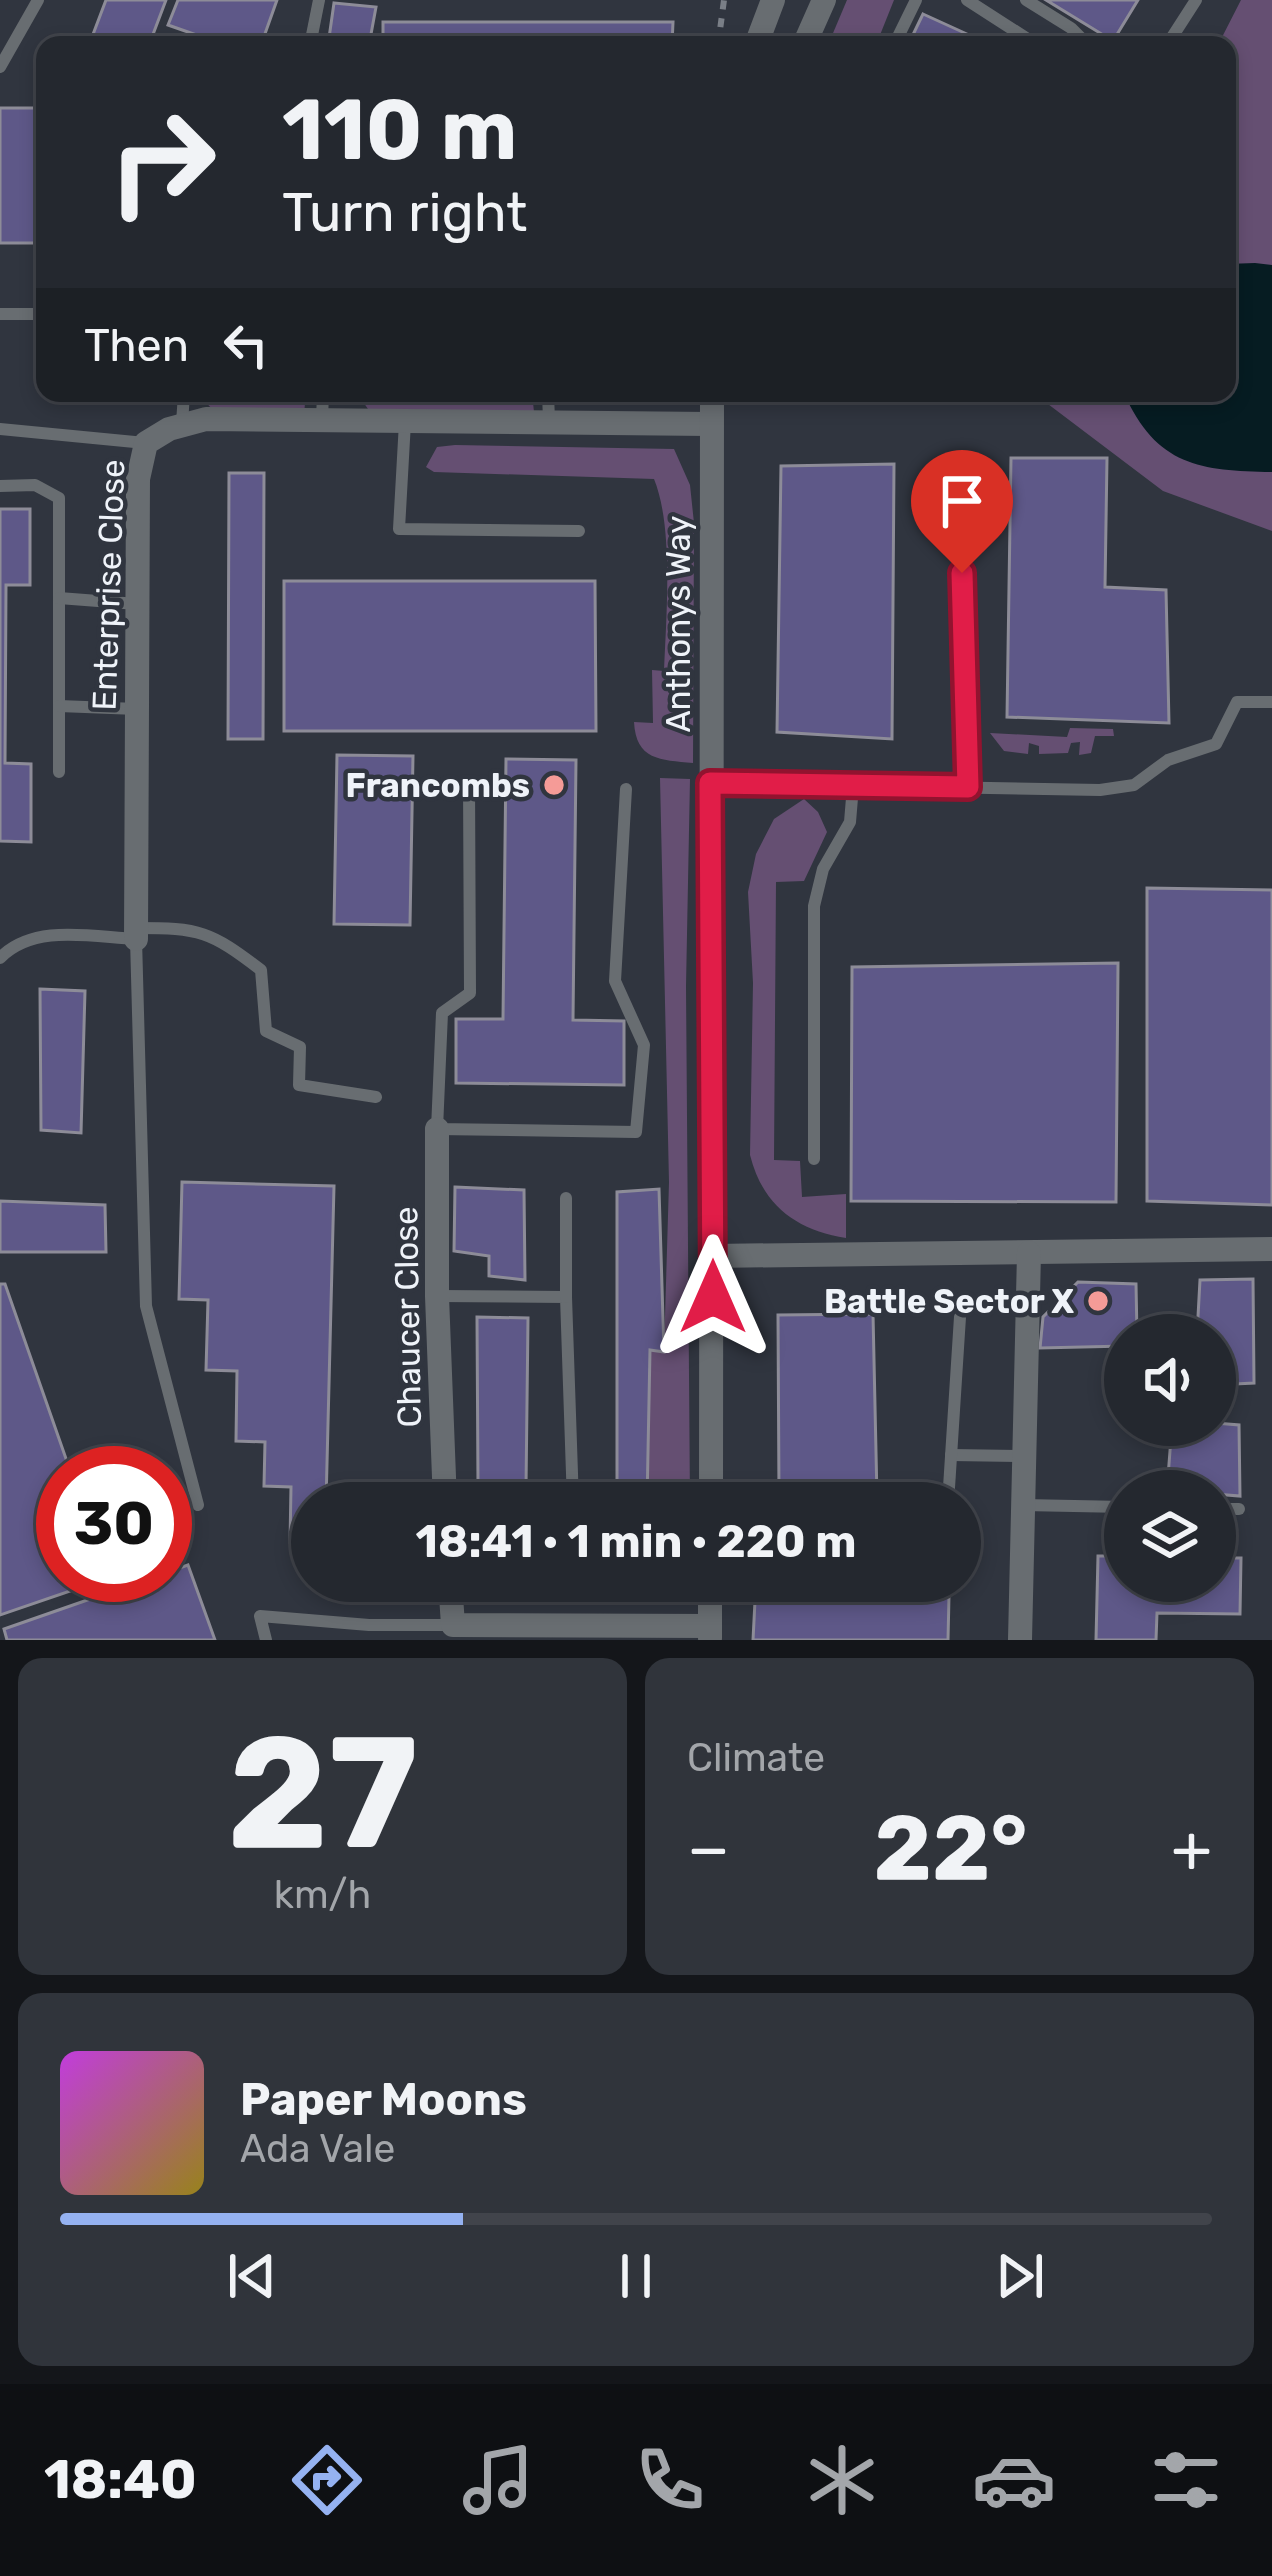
<!DOCTYPE html>
<meta charset="utf-8">
<style>
:root{--surface:#24282f;--page:#30343b;--text:#f1f3f6;--muted:#a3a6aa;--line:#41444b;--accent:#95b2f1}
body{margin:0;font-family:Rubik,sans-serif;background:var(--page);color:var(--text);height:100vh;display:flex;flex-direction:column;font-size:45px;white-space:nowrap}
*{box-sizing:border-box;margin:0}
p{font-size:39px;color:var(--muted)}
.icon{flex:none;width:66px;height:66px;fill:none;stroke:currentColor;stroke-width:2;stroke-linecap:round;stroke-linejoin:round}
.map{position:relative;height:1640px;overflow:hidden}
.panel{display:flex;flex-direction:column;gap:18px;padding:18px;background:#14161a;flex:1}
.panel>*{flex:none}
.top-card{position:absolute;left:36px;top:36px;width:1200px;height:366px;border-radius:24px;box-shadow:0 6px 18px #0003,0 0 0 3px var(--line);background:#24282f;color:var(--text);overflow:hidden}
.controls{position:absolute;left:1104px;top:1314px;display:grid;gap:24px}
.controls a{display:grid;place-items:center;width:132px;height:132px;border-radius:50%;background:var(--surface);box-shadow:0 6px 18px #0003,0 0 0 3px var(--line);font-size:60px}
.speed{position:absolute;left:36px;top:1446px;display:flex;gap:24px;font-size:60px;font-weight:700;text-align:center}
.speed>*{display:grid;place-content:center;width:156px;height:156px;border-radius:50%;background:var(--surface);box-shadow:0 6px 18px #0003,0 0 0 3px var(--line);line-height:1}
.speed .limit{border:18px solid #d22;background:#fff;color:#111}
.pin{position:absolute;display:grid;place-items:center;width:102px;height:102px;color:#fff;margin:-123px -51px;border-radius:50% 50% 50% 0;rotate:-45deg;box-shadow:0 0 12px #0007}
.pin .icon{rotate:45deg}
.me{position:absolute;width:132px;margin:-66px;rotate:0deg;stroke-linejoin:round;filter:drop-shadow(0 0 9px #0008)}
.turn{display:flex;align-items:center;gap:42px;height:252px;padding:0 48px;font-size:54px}
.turn .icon{width:156px;height:156px;stroke-width:2.5}
.turn b{display:block;font-size:84px;line-height:102px}
.then{display:flex;align-items:center;height:114px;padding:0 48px;background:#0003;gap:24px;font-size:45px}
.big{font-size:90px;font-weight:700;line-height:1.1}
.panel .tile{flex:1;display:flex;flex-direction:column;justify-content:center;gap:18px;min-width:0;padding:0 42px;border-radius:24px;background:var(--page)}
.panel .dial{align-items:center;gap:0}
.dial b{font-size:156px;line-height:1}
.song{display:flex;align-items:center;gap:36px}
.cover{width:144px;height:144px;border-radius:18px;background:linear-gradient(135deg,hsl(290 70% 55%),hsl(50 70% 35%))}
.played{height:12px;border-radius:6px;background:linear-gradient(90deg,var(--accent) 35%,var(--line) 35%)}
.keys{display:flex;justify-content:space-around;direction:ltr}
.heat{display:flex;justify-content:space-between;align-items:center;font-size:66px;direction:ltr}
.panel .tiles{flex:1;display:grid;gap:18px;grid-template-columns:1fr 1fr}
.tile:last-child{grid-column:span 2}
.trip{position:absolute;left:291px;top:1482px;width:690px;height:120px;border-radius:60px;background:var(--surface);box-shadow:0 6px 18px #0003,0 0 0 3px var(--line);font-weight:700;line-height:120px;text-align:center}
.menu{display:flex;height:192px;justify-content:space-around;align-items:center;background:#0e1013;color:var(--muted)}
.menu .icon{width:84px;height:84px}
.menu .active{color:var(--accent)}
.menu b{font-size:54px;color:var(--text)}
.map>svg:first-child{display:block}
.green{fill:#654f72}
.water{fill:#061c22}
.building{fill:#5e5888;stroke:#8d8c98;stroke-width:3}
.lines{fill:none;stroke-linecap:round;stroke-linejoin:round}
.path{stroke:#7a7f87;stroke-width:6;stroke-dasharray:9 9;stroke-linecap:butt}
.service{stroke:#686d71;stroke-width:12}
.minor{stroke:#686d71;stroke-width:24}
.route-casing{stroke:#92132f;stroke-width:30}
.route{stroke:#e11d48;stroke-width:21}
.poi-dot{fill:#f59b97;stroke:#30353f;stroke-width:4.5}
.labels{text-anchor:middle;stroke-width:9;stroke-linejoin:round;paint-order:stroke}
.street-label{font-size:33px;fill:#eff3f9;stroke:#30353f}
.poi-label{font-size:33px;font-weight:bold;fill:#eff3f9;stroke:#30353f;text-anchor:end}
</style>
<div class="map">
<svg width="1272" height="1640" viewBox="0 0 1272 1640">
<rect width="100%" height="100%" fill="#30353f"/>
<g class="green">
<polygon points="847,0 894,0 876,45 828,45"/>
<polygon points="1241,0 1272,0 1272,531 1163,491 1040,398 1042,393 1227,393 1227,45 1218,45"/>
<polygon points="197,393 306,393 304,414 213,410"/>
<polygon points="357,393 532,393 534,412 368,409"/>
<path d="M455,445L674,449L690,485L694,523L693,763C660,760 636,760 634,722L653,723L652,670L664,671C666,618 674,528 654,479L434,472L426,467L437,447Z"/>
<polygon points="1070,728 1113,729 1114,736 1095,736 1091,753 1079,755 1080,742 1071,743 1068,753 1039,754 1039,746 1029,743 1028,754 1004,751 990,733 1067,737"/>
<polygon points="660,778 690,779 686,986 690,1503 647,1503 650,1350 664,1351 669,1182"/>
<path d="M804,799L818,812L827,832L804,881L776,882L774,1160L800,1161L802,1197L846,1194V1238C796,1230 763,1206 750,1155L753,983L748,892L756,854L774,819Z"/>
<polygon points="465,1581 526,1593 625,1591 636,1581 671,1581 648,1597 632,1600 543,1604 490,1599"/>
</g>
<path class="water" d="M1255,263L1272,265V472C1201,471 1156,466 1124,393H1227V264Z"/>
<g class="building">
<polygon points="106,0 166,0 149,45 89,45"/>
<polygon points="178,0 277,0 261,45 225,45 168,25"/>
<polygon points="1046,0 1138,0 1113,41"/>
<polygon points="334,3 376,7 369,45 328,45"/>
<polygon points="923,14 991,45 908,45"/>
<polygon points="383,22 673,22 672,45 383,45"/>
<rect x="0" y="108" width="45" height="135"/>
<polygon points="1011,458 1107,458 1105,587 1166,590 1169,723 1007,717"/>
<polygon points="894,464 892,739 777,732 781,466"/>
<polygon points="229,473 264,473 263,739 228,739"/>
<polygon points="0,509 30,509 30,585 6,585 5,763 31,764 31,842 0,841"/>
<polygon points="284,581 595,581 596,731 284,731"/>
<polygon points="337,755 413,756 410,925 334,924"/>
<polygon points="506,759 576,760 573,1020 624,1021 624,1085 456,1083 456,1019 503,1019"/>
<polygon points="1147,888 1272,890 1272,1205 1147,1201"/>
<polygon points="1118,963 1116,1202 851,1201 852,967"/>
<polygon points="40,989 85,991 81,1133 41,1130"/>
<polygon points="182,1182 334,1186 326,1503 312,1503 312,1543 290,1542 291,1487 264,1486 265,1442 236,1441 237,1371 206,1370 208,1300 179,1299"/>
<polygon points="455,1187 524,1190 525,1280 489,1276 489,1256 454,1251"/>
<polygon points="659,1189 664,1352 650,1350 647,1503 617,1503 617,1192"/>
<polygon points="0,1201 105,1205 106,1252 0,1252"/>
<polygon points="1253,1279 1254,1383 1215,1385 1215,1335 1197,1335 1200,1280"/>
<polygon points="1078,1282 1136,1284 1137,1335 1125,1335 1125,1346 1040,1348 1043,1317"/>
<polygon points="0,1284 5,1284 71,1473 63,1473 63,1575 108,1578 0,1615"/>
<polygon points="873,1314 877,1498 779,1496 778,1315"/>
<polygon points="477,1317 528,1318 526,1488 478,1484"/>
<polygon points="1215,1423 1239,1425 1240,1496 1215,1494 1215,1491 1167,1490 1172,1425"/>
<polygon points="1098,1556 1125,1556 1125,1581 1215,1581 1215,1558 1241,1558 1240,1614 1157,1613 1156,1640 1096,1640"/>
<polygon points="188,1565 215,1640 7,1640 4,1629"/>
<polygon points="469,1581 639,1581 625,1591 526,1593"/>
<polygon points="949,1596 948,1640 753,1640 755,1601"/>
</g>
<g class="lines">
<polyline class="path" points="718,45 724,0"/>
<g class="service">
<polyline points="967,0 1037,45"/>
<polyline points="1026,0 1071,28 1088,45"/>
<polyline points="310,45 319,0"/>
<polyline points="894,45 916,0"/>
<polyline points="1167,45 1196,0"/>
<polyline points="0,67 38,0"/>
<polyline points="0,314 45,314"/>
<polyline points="548,393 549,421"/>
<polyline points="322,420 323,393"/>
<polyline points="405,422 399,529 579,531"/>
<polyline points="182,424 184,393"/>
<polyline points="0,429 145,443"/>
<polyline points="0,486 35,485 59,498 59,772"/>
<polyline points="960,487 968,787"/>
<polyline points="59,598 137,604"/>
<polyline points="59,706 137,709"/>
<polyline points="469,782 470,993 442,1013 437,1129 636,1132 644,1045 615,981 626,789"/>
<polyline points="712,783 1100,790 1134,785 1168,760 1216,744 1237,702 1272,702"/>
<path d="M136,928C200,928 210,931 261,970L266,1031L300,1047L299,1085L376,1097"/>
<path d="M0,958C34,923 92,937 136,939L146,1306L198,1505"/>
<polyline points="814,1159 814,906 823,869 850,822 853,786"/>
<polyline points="438,1296 566,1297 573,1503"/>
<polyline points="566,1297 566,1198"/>
<polyline points="951,1455 1023,1456"/>
<polyline points="948,1503 960,1317"/>
<polyline points="1023,1505 1125,1507"/>
<polyline points="1215,1509 1239,1509"/>
<polyline points="266,1640 260,1616 369,1625 452,1625"/>
</g>
<g class="minor">
<polyline points="756,45 773,0"/>
<polyline points="804,45 824,0"/>
<polyline points="136,939 138,479 146,443 169,429 206,419 709,424"/>
<polyline points="437,1129 437,1296 445,1503"/>
<polyline points="713,1256 1272,1249"/>
<polyline points="711,1503 712,393"/>
<polyline points="450,1581 453,1625 710,1626"/>
<polyline points="710,1638 710,1581"/>
<polyline points="1020,1640 1029,1253"/>
</g>
</g>
<g class="lines">
<defs>
<polyline id="route" points="713,1297 710,783 968,787 962,573"/>
</defs>
<use href="#route" class="route-casing"/>
<use href="#route" class="route"/>
</g>
<g class="poi-dot">
<circle cx="554" cy="785" r="12"/>
<circle cx="1098" cy="1301" r="12"/>
</g>
<g class="labels">
<g class="street-label">
<text transform="translate(108 585) rotate(-88)" y="12">Enterprise Close</text>
<text transform="translate(678 624) rotate(-90)" y="12">Anthonys Way</text>
<text transform="translate(407 1317) rotate(-91)" y="12">Chaucer Close</text>
</g>
<g class="poi-label">
<text x="530" y="797">Francombs</text>
<text x="1074" y="1313">Battle Sector X</text>
</g>
</g>
</svg>
<div class="controls">
<a><svg class="icon" aria-label="sound" viewBox="0 0 24 24"><path d="M4 9h4l5-4v14l-5-4H4zM17 9q2 3 0 6"/></svg></a>
<a><svg class="icon" aria-label="layers" viewBox="0 0 24 24"><path d="M12 4l9 5-9 5-9-5zM3 14l9 5 9-5"/></svg></a>
</div>
<div class="speed"><div class="limit">30</div></div>
<div class="pin" style="left:962px;top:573px;background:#d93025"><svg class="icon" aria-label="arrive" viewBox="0 0 24 24"><path d="M6 21V4h12l-3 4 3 4H6"/></svg></div>
<svg class="me" style="left:713px;top:1297px" viewBox="-20 -20 40 40"><path d="M0-17L14 15 0 8-14 15z" fill="#e11d48" stroke="#fff" stroke-width="4"/></svg>
<div class="trip">18:41 · 1 min · 220 m</div>
<div class="top-card">
<div class="turn"><svg class="icon" aria-label="right" viewBox="0 0 24 24"><path d="M7 20v-9h11M14 6l5 5-5 5"/></svg><div><b>110 m</b>Turn right</div></div>
<div class="then">Then<svg class="icon" aria-label="left" viewBox="0 0 24 24"><path d="M17 20v-9H6M10 6l-5 5 5 5"/></svg></div>
</div>
</div>
<section class="panel">
<div class="tiles">
<div class="tile dial"><b>27</b><p>km/h</p></div>
<div class="tile"><p>Climate</p>
<div class="heat"><a>−</a><b class="big">22°</b><a>+</a></div>
</div>
<div class="tile">
<div class="song"><i class="cover"></i><div><b>Paper Moons</b><p>Ada Vale</p></div></div>
<div class="played"></div>
<div class="keys"><svg class="icon" aria-label="previous" viewBox="0 0 24 24"><path d="M18 5L8 12l10 7zM5 5v14"/></svg><svg class="icon" aria-label="pause" viewBox="0 0 24 24"><path d="M8 5v14M16 5v14"/></svg><svg class="icon" aria-label="next" viewBox="0 0 24 24"><path d="M6 5l10 7-10 7zM19 5v14"/></svg></div>
</div>
</div>
</section>
<nav class="menu">
<b>18:40</b>
<svg class="icon active" aria-label="directions" viewBox="0 0 24 24"><path d="M12 3l9 9-9 9-9-9zM9 14v-3h6M13 9l2 2-2 2"/></svg>
<svg class="icon" aria-label="music" viewBox="0 0 24 24"><path d="M9 18V5l10-2v13"/><circle cx="6" cy="18" r="3"/><circle cx="16" cy="16" r="3"/></svg>
<svg class="icon" aria-label="phone" viewBox="0 0 24 24"><path d="M5 4h4l2 5-3 2q2 4 5 5l2-3 5 2v4C11 20 4 13 5 4z"/></svg>
<svg class="icon" aria-label="climate" viewBox="0 0 24 24"><path d="M12 3v18M4 7l16 10M4 17L20 7"/></svg>
<svg class="icon" aria-label="car" viewBox="0 0 24 24"><path d="M5 17H2v-5l4-1 3-4h7l3 4 3 1v5h-3M9 17h6M6 11h13"/><circle cx="7" cy="17" r="2"/><circle cx="17" cy="17" r="2"/></svg>
<svg class="icon" aria-label="filters" viewBox="0 0 24 24"><path d="M4 7h16M4 17h16"/><circle cx="9" cy="7" r="2"/><circle cx="15" cy="17" r="2"/></svg>
</nav>
